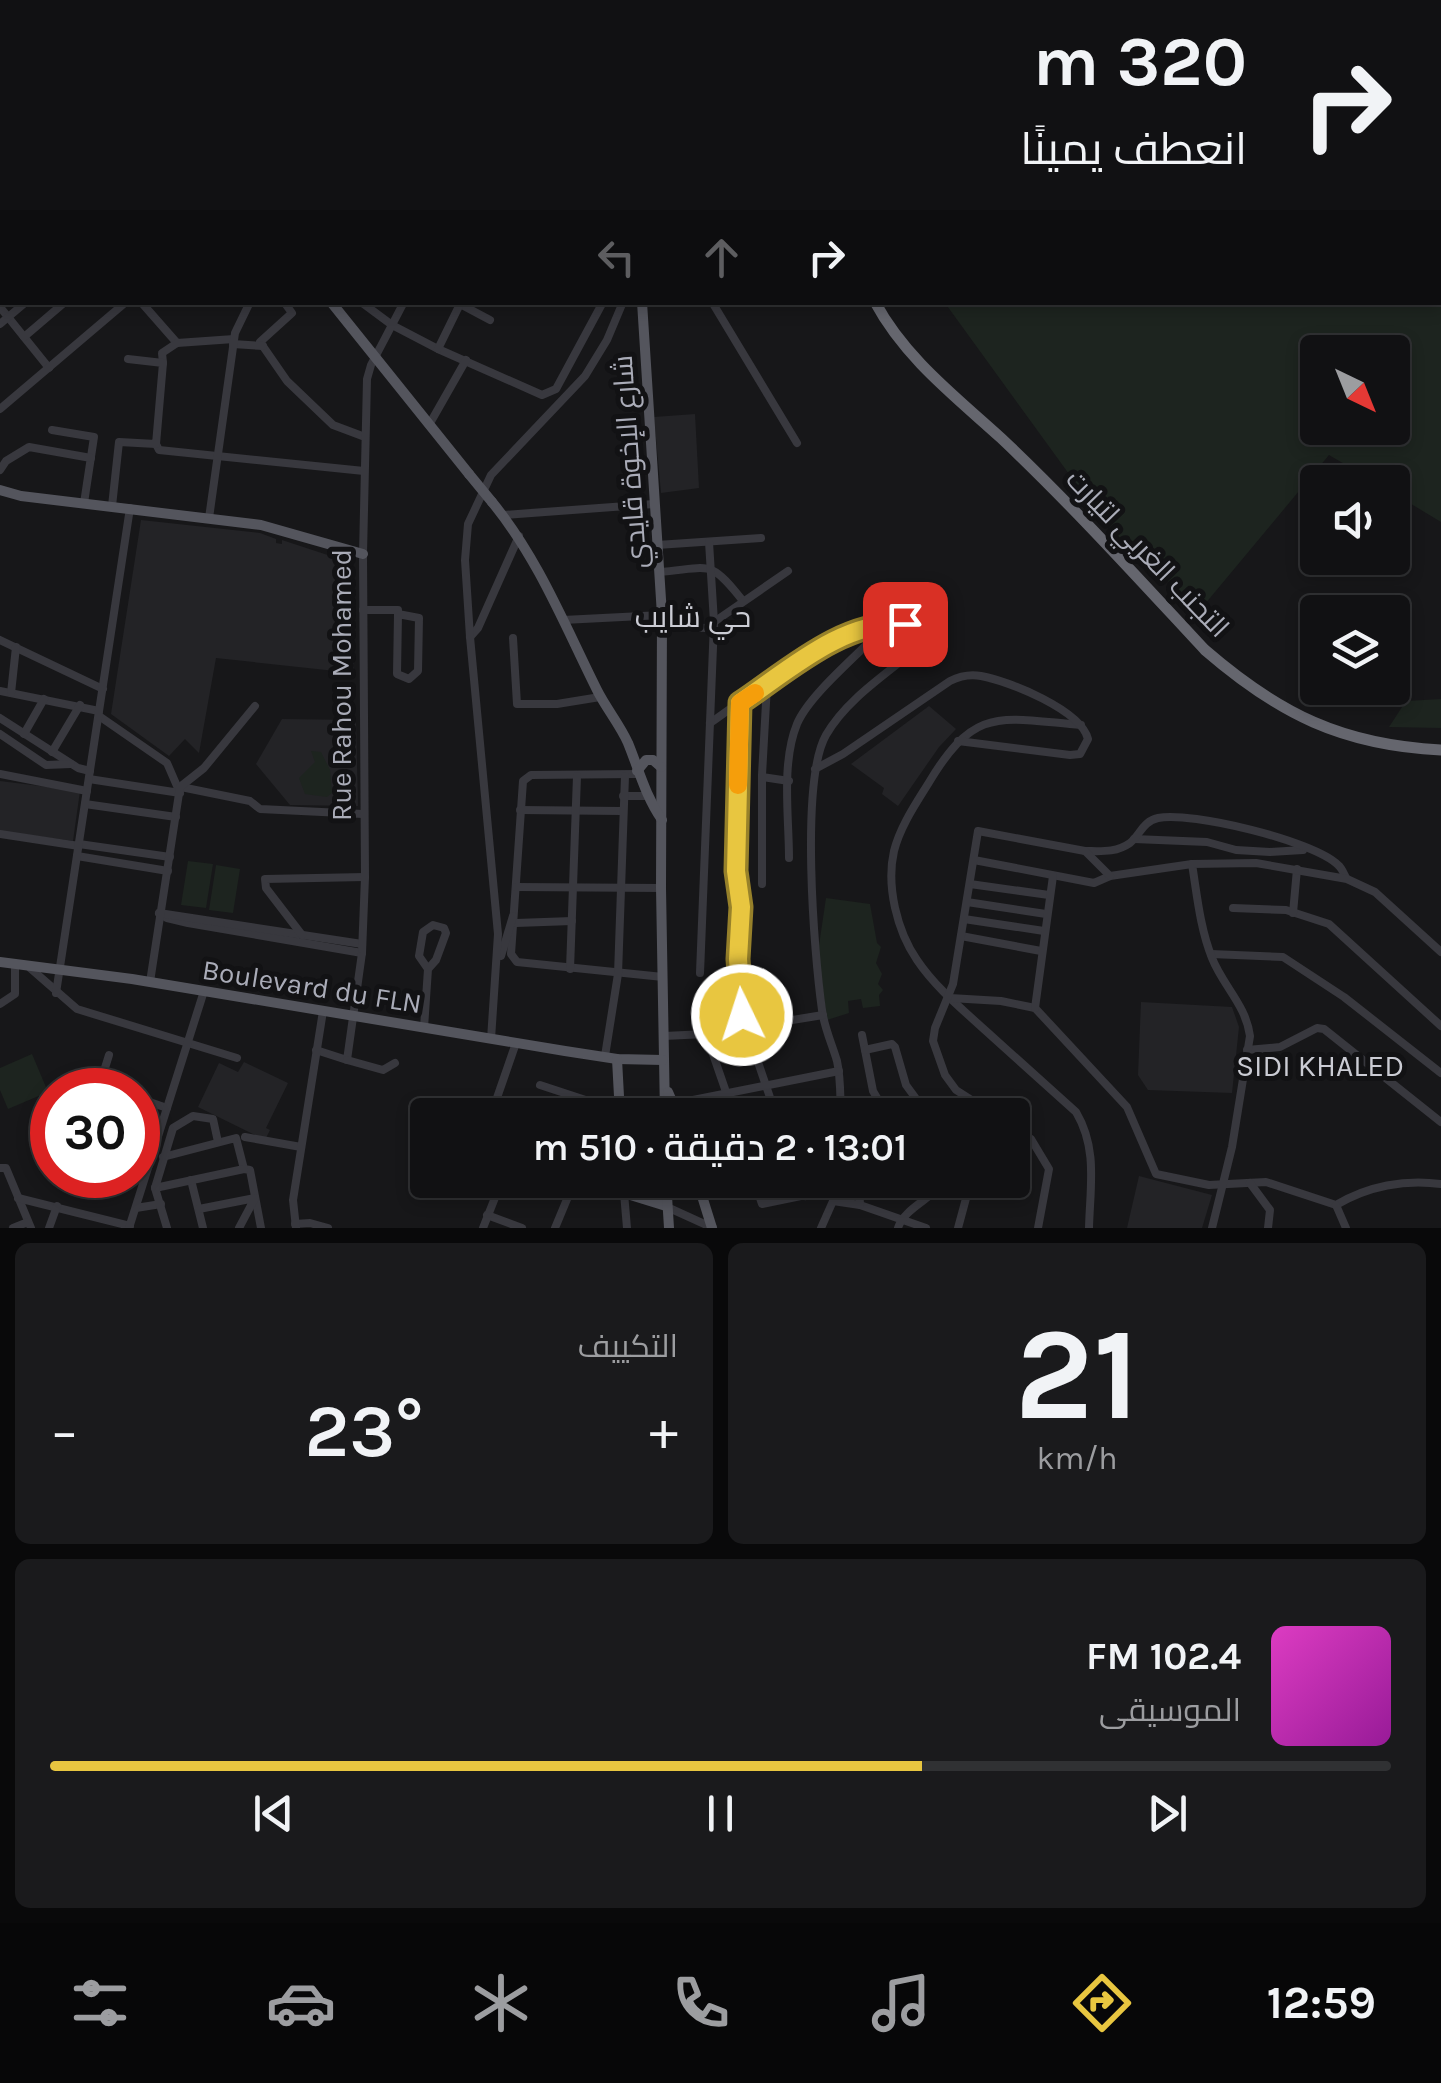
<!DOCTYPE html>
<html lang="ar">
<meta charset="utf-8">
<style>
:root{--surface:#111113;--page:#1a1a1c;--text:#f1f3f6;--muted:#9c9da0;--line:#303133;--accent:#e8c640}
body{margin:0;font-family:Karla,Cairo,sans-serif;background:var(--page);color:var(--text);direction:rtl;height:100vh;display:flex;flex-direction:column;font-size:38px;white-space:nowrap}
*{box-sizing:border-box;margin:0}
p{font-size:32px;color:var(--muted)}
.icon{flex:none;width:55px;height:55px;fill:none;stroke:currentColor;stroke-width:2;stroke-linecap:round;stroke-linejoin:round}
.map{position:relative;height:1228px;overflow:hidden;direction:ltr}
.sheet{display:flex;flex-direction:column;gap:15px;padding:15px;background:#09090a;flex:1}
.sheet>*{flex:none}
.top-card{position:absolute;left:0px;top:0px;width:1442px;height:305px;box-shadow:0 5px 15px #0003,0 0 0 2px var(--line);direction:rtl;background:#111113;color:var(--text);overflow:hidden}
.needle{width:65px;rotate:137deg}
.controls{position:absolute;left:1300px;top:335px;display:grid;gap:20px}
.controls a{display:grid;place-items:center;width:110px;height:110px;border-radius:10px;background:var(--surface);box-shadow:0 5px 15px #0003,0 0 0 2px var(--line);font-size:50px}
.speed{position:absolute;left:30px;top:1068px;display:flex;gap:20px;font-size:50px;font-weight:700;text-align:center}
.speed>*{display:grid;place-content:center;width:130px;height:130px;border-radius:50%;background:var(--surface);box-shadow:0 5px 15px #0003,0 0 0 2px var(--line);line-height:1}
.speed .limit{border:15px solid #d22;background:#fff;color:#111}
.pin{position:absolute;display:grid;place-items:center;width:85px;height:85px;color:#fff;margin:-42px;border-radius:20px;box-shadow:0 5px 15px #0006}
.me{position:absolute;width:110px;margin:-55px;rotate:356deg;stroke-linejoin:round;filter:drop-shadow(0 0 8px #0008)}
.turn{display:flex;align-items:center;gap:35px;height:210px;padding:0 30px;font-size:45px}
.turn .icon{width:130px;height:130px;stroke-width:2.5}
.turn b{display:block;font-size:70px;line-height:85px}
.lanes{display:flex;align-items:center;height:95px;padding:0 30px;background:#0003;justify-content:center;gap:50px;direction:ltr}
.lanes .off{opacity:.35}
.big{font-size:75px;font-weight:600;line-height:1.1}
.sheet .tile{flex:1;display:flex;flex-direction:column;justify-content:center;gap:15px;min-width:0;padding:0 35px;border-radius:15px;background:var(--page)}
.sheet .dial{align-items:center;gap:0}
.dial b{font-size:130px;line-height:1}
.song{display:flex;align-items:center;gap:30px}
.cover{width:120px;height:120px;border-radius:15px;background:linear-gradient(135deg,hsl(310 70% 55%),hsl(300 70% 35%))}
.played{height:10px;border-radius:5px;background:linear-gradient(90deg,var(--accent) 65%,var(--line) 65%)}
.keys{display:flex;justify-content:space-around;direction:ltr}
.heat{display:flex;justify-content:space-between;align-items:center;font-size:55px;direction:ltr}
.sheet .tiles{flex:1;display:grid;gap:15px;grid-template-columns:1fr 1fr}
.tile:last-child{grid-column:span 2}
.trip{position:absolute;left:410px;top:1098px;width:620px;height:100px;border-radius:10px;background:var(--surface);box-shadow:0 5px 15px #0003,0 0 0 2px var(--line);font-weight:600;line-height:100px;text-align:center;direction:rtl}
.dock{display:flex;height:160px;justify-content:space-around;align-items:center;background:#070708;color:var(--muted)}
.dock .icon{width:70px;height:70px}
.dock .selected{color:var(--accent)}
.dock b{font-size:45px;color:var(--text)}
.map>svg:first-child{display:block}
.built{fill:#232326}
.green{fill:#1d241f;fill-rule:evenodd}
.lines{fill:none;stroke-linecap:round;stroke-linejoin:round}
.minor{stroke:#38383e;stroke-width:8}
.major{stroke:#54555d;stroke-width:10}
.highway{stroke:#65666e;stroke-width:11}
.major-bridge{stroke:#54555d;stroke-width:10}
.route-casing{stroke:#97812a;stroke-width:25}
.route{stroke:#e8c640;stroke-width:18}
.slow{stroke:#f59e0b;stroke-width:18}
.labels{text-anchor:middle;stroke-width:10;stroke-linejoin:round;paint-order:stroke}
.street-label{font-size:28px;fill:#aaacb8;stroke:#121214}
.neighbourhood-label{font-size:30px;fill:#cbccd4;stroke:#121214}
</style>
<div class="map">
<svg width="1441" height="1228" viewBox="0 0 1441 1228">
<rect width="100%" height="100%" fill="#171719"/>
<g class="built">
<polygon points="0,9 2,12 0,218"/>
<polygon points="695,414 699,488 661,493 654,417"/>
<polygon points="141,520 260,533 276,539 276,543 282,544 282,540 352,563 354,673 216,658 199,753 185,739 169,756 111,714"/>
<polygon points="929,706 956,729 939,747 898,806 882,794 884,788 851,764"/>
<polygon points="282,719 356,720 358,806 290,805 256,764"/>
<polygon points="0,781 80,791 73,841 0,831"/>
<polygon points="1141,1002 1232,1007 1239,1027 1232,1093 1148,1090 1138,1075"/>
<polygon points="244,1062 288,1083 266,1128 270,1130 265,1140 198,1107 219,1063 238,1072"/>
<polygon points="1139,1176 1212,1195 1202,1228 1127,1228"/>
</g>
<g class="green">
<path d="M866,0H1441V522L1393,493L1392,482H1375L1329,455L1200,610L1106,525L945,303L1440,302V2H865ZM1318,352H1392V428H1318Z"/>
<polygon points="1441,699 1441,728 1389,727 1406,701"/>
<polygon points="311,751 321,752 330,770 332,793 327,797 305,794 299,778 315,762"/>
<polygon points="188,861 213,864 206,908 181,905"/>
<polygon points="216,865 240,869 233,913 209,910"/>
<polygon points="826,898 870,904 877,943 881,947 876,963 882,974 878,984 883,990 879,995 880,1006 863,1008 861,999 848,1001 849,1013 827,1020 818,952"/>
<polygon points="32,1054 48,1092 8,1109 0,1090 0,1068"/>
</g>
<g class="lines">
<g class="minor">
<polyline points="219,0 219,2"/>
<polyline points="346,0 348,2"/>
<polyline points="385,0 387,2"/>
<polyline points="369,2 372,0"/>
<polyline points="414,2 417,0"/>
<polyline points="443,2 446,0"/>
<polyline points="0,261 2,259"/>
<polyline points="0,293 2,290"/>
<polyline points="141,302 177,343"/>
<polyline points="284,302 292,313 260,342 287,381 333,425 365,437"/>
<polyline points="361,302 392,325 438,349 542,395 556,389 603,302"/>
<polyline points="712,302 797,443"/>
<polyline points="460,304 490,320"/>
<polyline points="0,307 49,368"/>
<polyline points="0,324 26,302"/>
<polyline points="24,337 65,302"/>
<polyline points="233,344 263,346"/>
<polyline points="438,349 461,302"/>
<polyline points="163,363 162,353 177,343 234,339"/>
<polyline points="0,409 126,302"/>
<polyline points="429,425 466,360"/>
<polyline points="52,430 94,437 84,503"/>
<polyline points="156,444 159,450 364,471"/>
<polyline points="0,470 6,461 29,447 91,458"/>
<polyline points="112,506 119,442 156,444 163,363 128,359"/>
<polyline points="503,515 654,504"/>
<polyline points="209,518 235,333 250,302"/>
<polyline points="657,545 761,538"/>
<path d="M659,572C711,568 709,558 743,601"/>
<polyline points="363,610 398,610 398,614 397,674 409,679 418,671 419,618 398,614"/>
<polyline points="563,620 662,615"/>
<polyline points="714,622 788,571"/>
<polyline points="662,627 712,628"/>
<polyline points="470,637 478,628 519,536"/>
<polyline points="513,638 517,704 557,704 600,697"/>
<polyline points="0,640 103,689"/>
<polyline points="0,691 99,711"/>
<polyline points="11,693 16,647"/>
<polyline points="739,703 736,871 741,907 738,959 742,1015 776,1115"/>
<polyline points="99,716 167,763 180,793"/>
<polyline points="0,718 78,768 90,771"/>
<path d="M710,723C744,700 880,592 918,631L919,643L915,650C885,675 846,700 826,735C800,781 814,953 822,1010C824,1027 832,1044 837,1061C841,1079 840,1097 841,1115"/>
<path d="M1081,725C999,718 975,705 928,784C915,805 900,827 894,851C886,886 897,931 917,960C935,987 962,1009 986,1031C1016,1058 1046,1085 1076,1112C1098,1149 1090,1187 1089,1228"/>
<polyline points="0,734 46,765 71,764"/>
<polyline points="24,734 44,699"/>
<polyline points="52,752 80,705"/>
<path d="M815,769L843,754L950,681C960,676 970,674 981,676C1009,681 1081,710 1088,739L1080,754L1070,755L958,741"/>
<polyline points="0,774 87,791"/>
<polyline points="637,774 531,775 523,781 511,954 517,962 663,977"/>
<polyline points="762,777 789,781"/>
<polyline points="89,779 180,793"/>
<polyline points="181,787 250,801 260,809 363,814"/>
<polyline points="623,796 647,796"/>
<polyline points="85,804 176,817"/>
<polyline points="520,810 622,811"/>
<polyline points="0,834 79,846"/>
<polyline points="1134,839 1207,842 1236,850 1270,852 1303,850"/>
<polyline points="79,844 170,857"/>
<path d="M1085,851C1100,851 1116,853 1130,843C1140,835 1143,821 1158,818C1191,811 1314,841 1338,865C1342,868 1344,874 1346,878"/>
<polyline points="77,856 168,871"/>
<path d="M789,858C789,817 781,763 797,724C810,693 863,651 887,624"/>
<polyline points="974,860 1094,883 1110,876 1192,864"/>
<polyline points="762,884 762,775 767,685"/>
<polyline points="970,884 1049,895"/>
<polyline points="516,887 661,888"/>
<polyline points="967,902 1046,914"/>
<polyline points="1233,908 1286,910 1329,924 1441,1026"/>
<polyline points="159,913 167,918 188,923 362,953"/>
<polyline points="159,913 362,944"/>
<polyline points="1293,913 1297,869"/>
<polyline points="964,919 1044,931"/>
<polyline points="516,923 572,921"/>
<polyline points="302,935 266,888 265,879 365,877"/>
<polyline points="961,936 1041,951"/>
<polyline points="1211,954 1283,957 1344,997 1441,1073"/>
<polyline points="501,956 513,916"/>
<polyline points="30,968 77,1009 237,1058"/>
<polyline points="570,969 577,776"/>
<polyline points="700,973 714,622 709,542"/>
<polyline points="150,982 180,787 204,768 255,706"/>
<polyline points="56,993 130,508"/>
<path d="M950,998L1001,1001L1035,1008L1127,1107L1156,1174L1209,1185L1266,1182L1336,1205C1368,1186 1405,1179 1441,1184"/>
<polyline points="0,1004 15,994 15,965"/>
<polyline points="1035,1008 1053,876"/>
<polyline points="424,1028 428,969 436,960 446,933 444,928 433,925 423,932 419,956 428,969"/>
<polyline points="706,1034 734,1115"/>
<polyline points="862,1035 873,1091 887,1115"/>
<polyline points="664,1036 706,1034 823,1015"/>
<polyline points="491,1039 498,934 470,637 465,560 468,524 491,475 585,376 607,340 623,302"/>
<polyline points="316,1050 347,1060 362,953 365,877 363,554 367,379 371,365 404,302"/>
<polyline points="865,1050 892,1044 895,1047 906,1085 928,1115"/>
<polyline points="1247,1050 1280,1047 1317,1028 1324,1029 1441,1122"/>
<polyline points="109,1055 100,1084 114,1090"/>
<polyline points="605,1056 618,974 625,776"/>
<polyline points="347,1060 383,1070 395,1063"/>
<polyline points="540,1085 619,1111"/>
<polyline points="138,1098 167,1108"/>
<polyline points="673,1104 839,1071"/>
<polyline points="491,1115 516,1043"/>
<polyline points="995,1115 956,1090 945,1075 933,1041 935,1028 953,984 978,831 1085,851 1110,876"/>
<polyline points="1012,1126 1031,1139 1049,1169 1038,1228"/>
<polyline points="245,1137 301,1147"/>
<polyline points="163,1157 236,1138 244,1169 250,1170 261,1228"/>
<polyline points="0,1168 6,1168 31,1228"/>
<polyline points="191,1180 203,1228"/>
<polyline points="592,1180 624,1193 627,1228"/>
<polyline points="754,1180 762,1204 859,1184 857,1180"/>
<polyline points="800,1180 806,1196"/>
<polyline points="1250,1183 1270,1210 1268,1228"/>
<polyline points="155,1188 244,1169"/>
<polyline points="18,1198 130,1226"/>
<polyline points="860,1205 926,1228"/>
<polyline points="1336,1205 1346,1228"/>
<polyline points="667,1207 713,1228"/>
<polyline points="136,1208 161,1204"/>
<polyline points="199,1209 255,1198 239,1228"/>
<polyline points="487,1215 522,1228"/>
<polyline points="295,1224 310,1223 328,1228"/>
<polyline points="13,1228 28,1222"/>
<polyline points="49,1228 57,1206"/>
<polyline points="129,1228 204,991"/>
<polyline points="167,1228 155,1188 173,1128 193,1116 213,1119 218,1142"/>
<polyline points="296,1228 293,1200 323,1011"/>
<polyline points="483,1228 502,1180"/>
<polyline points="555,1228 575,1180"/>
<polyline points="821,1228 833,1201 860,1205 859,1184"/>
<path d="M898,1228C904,1208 934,1198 945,1180"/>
<polyline points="958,1228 971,1180"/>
<path d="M1212,1228L1232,1147L1250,1036C1246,1005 1223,986 1212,958C1200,928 1197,895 1192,864L1256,863L1347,879L1375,892L1441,952"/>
</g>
<g class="major">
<polyline points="53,0 55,2"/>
<polyline points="657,2 658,0"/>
<polyline points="331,302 469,474"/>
<polyline points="642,302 662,615 661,888 665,1115"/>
<polyline points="0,490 21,496 261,525 363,554"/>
<path d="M492,502C538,558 565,626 597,690C606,708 620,725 628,743C639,770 645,795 662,820"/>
<polyline points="637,771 646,760 653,760 661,767"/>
<polyline points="0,962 132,979 565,1051 617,1059 663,1060"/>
<polyline points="617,1059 620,1115"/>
<polyline points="668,1092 678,1115"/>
<polyline points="624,1180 624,1193 666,1206"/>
<polyline points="666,1180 669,1228"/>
<polyline points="697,1180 712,1228"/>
</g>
<g class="highway">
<polyline points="806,0 807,2"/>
<path d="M875,302C905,358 955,396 1001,438C1072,505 1138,578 1205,650C1279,714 1342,745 1441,750"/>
</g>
<polyline class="major-bridge" points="469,474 492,502"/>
</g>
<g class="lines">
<defs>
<path id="route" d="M742,1015L738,959L741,907L736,871L740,703C788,671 843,620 905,624"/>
</defs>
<use href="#route" class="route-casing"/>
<use href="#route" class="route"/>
<polyline class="slow" points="738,785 740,703 755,693"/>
</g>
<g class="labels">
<g class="street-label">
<text transform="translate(629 462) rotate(-94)" y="10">شارع الإخوة قايدي</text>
<text transform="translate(1148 553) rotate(46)" y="10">التجنب الغربي لتيارت</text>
<text transform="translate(341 685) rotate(-90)" y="10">Rue Rahou Mohamed</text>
<text transform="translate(312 986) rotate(9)" y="10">Boulevard du FLN</text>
</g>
<g class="neighbourhood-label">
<text x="693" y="627">حي شايب</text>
<text x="1320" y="1076">SIDI KHALED</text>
</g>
</g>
</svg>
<div class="controls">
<a><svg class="needle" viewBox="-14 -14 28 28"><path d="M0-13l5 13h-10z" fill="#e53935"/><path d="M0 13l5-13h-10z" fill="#9c9da0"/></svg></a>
<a><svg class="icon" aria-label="sound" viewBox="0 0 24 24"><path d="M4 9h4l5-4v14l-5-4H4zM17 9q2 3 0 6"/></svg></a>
<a><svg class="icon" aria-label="layers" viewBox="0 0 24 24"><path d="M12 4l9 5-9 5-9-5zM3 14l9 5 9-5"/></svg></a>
</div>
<div class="speed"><div class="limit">30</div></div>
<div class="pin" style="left:905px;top:624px;background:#d93025"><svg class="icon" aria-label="arrive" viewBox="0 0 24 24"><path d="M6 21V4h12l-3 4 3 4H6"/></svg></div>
<svg class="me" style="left:742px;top:1015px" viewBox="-20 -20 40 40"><circle r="17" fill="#e8c640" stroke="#fff" stroke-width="3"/><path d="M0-11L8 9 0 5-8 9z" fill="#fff"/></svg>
<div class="trip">13:01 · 2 دقيقة · 510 m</div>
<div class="top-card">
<div class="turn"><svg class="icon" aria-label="right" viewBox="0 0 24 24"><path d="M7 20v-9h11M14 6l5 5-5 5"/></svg><div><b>320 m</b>انعطف يمينًا</div></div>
<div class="lanes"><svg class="icon off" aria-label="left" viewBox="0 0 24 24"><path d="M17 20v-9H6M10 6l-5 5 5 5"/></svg><svg class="icon off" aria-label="ahead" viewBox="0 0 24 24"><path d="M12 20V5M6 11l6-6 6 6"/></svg><svg class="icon" aria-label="right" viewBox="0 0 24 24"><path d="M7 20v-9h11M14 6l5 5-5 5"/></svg></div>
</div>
</div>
<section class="sheet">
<div class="tiles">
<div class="tile dial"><b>21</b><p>km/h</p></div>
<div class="tile"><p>التكييف</p>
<div class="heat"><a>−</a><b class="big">23°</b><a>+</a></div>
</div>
<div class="tile">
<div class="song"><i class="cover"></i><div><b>102.4 FM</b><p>الموسيقى</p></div></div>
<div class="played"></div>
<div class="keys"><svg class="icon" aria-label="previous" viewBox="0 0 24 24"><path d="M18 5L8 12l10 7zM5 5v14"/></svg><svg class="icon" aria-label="pause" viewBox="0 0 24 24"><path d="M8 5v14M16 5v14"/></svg><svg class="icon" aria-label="next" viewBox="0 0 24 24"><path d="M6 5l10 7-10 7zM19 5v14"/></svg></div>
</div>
</div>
</section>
<nav class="dock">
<b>12:59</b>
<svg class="icon selected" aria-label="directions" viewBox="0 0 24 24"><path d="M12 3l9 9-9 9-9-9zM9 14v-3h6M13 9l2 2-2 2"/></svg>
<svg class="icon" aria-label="music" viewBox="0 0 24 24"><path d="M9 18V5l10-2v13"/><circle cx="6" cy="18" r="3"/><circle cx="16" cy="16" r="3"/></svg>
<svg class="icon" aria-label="phone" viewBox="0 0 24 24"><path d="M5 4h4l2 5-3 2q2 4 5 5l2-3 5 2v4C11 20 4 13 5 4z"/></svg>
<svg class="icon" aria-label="climate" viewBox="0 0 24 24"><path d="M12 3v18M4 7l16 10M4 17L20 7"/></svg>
<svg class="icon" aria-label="car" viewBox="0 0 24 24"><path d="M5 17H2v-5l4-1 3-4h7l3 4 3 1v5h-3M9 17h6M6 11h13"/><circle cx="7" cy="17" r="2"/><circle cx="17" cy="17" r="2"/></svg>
<svg class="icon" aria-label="filters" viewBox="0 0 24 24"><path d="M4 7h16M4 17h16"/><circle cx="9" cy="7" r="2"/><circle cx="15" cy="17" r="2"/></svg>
</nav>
